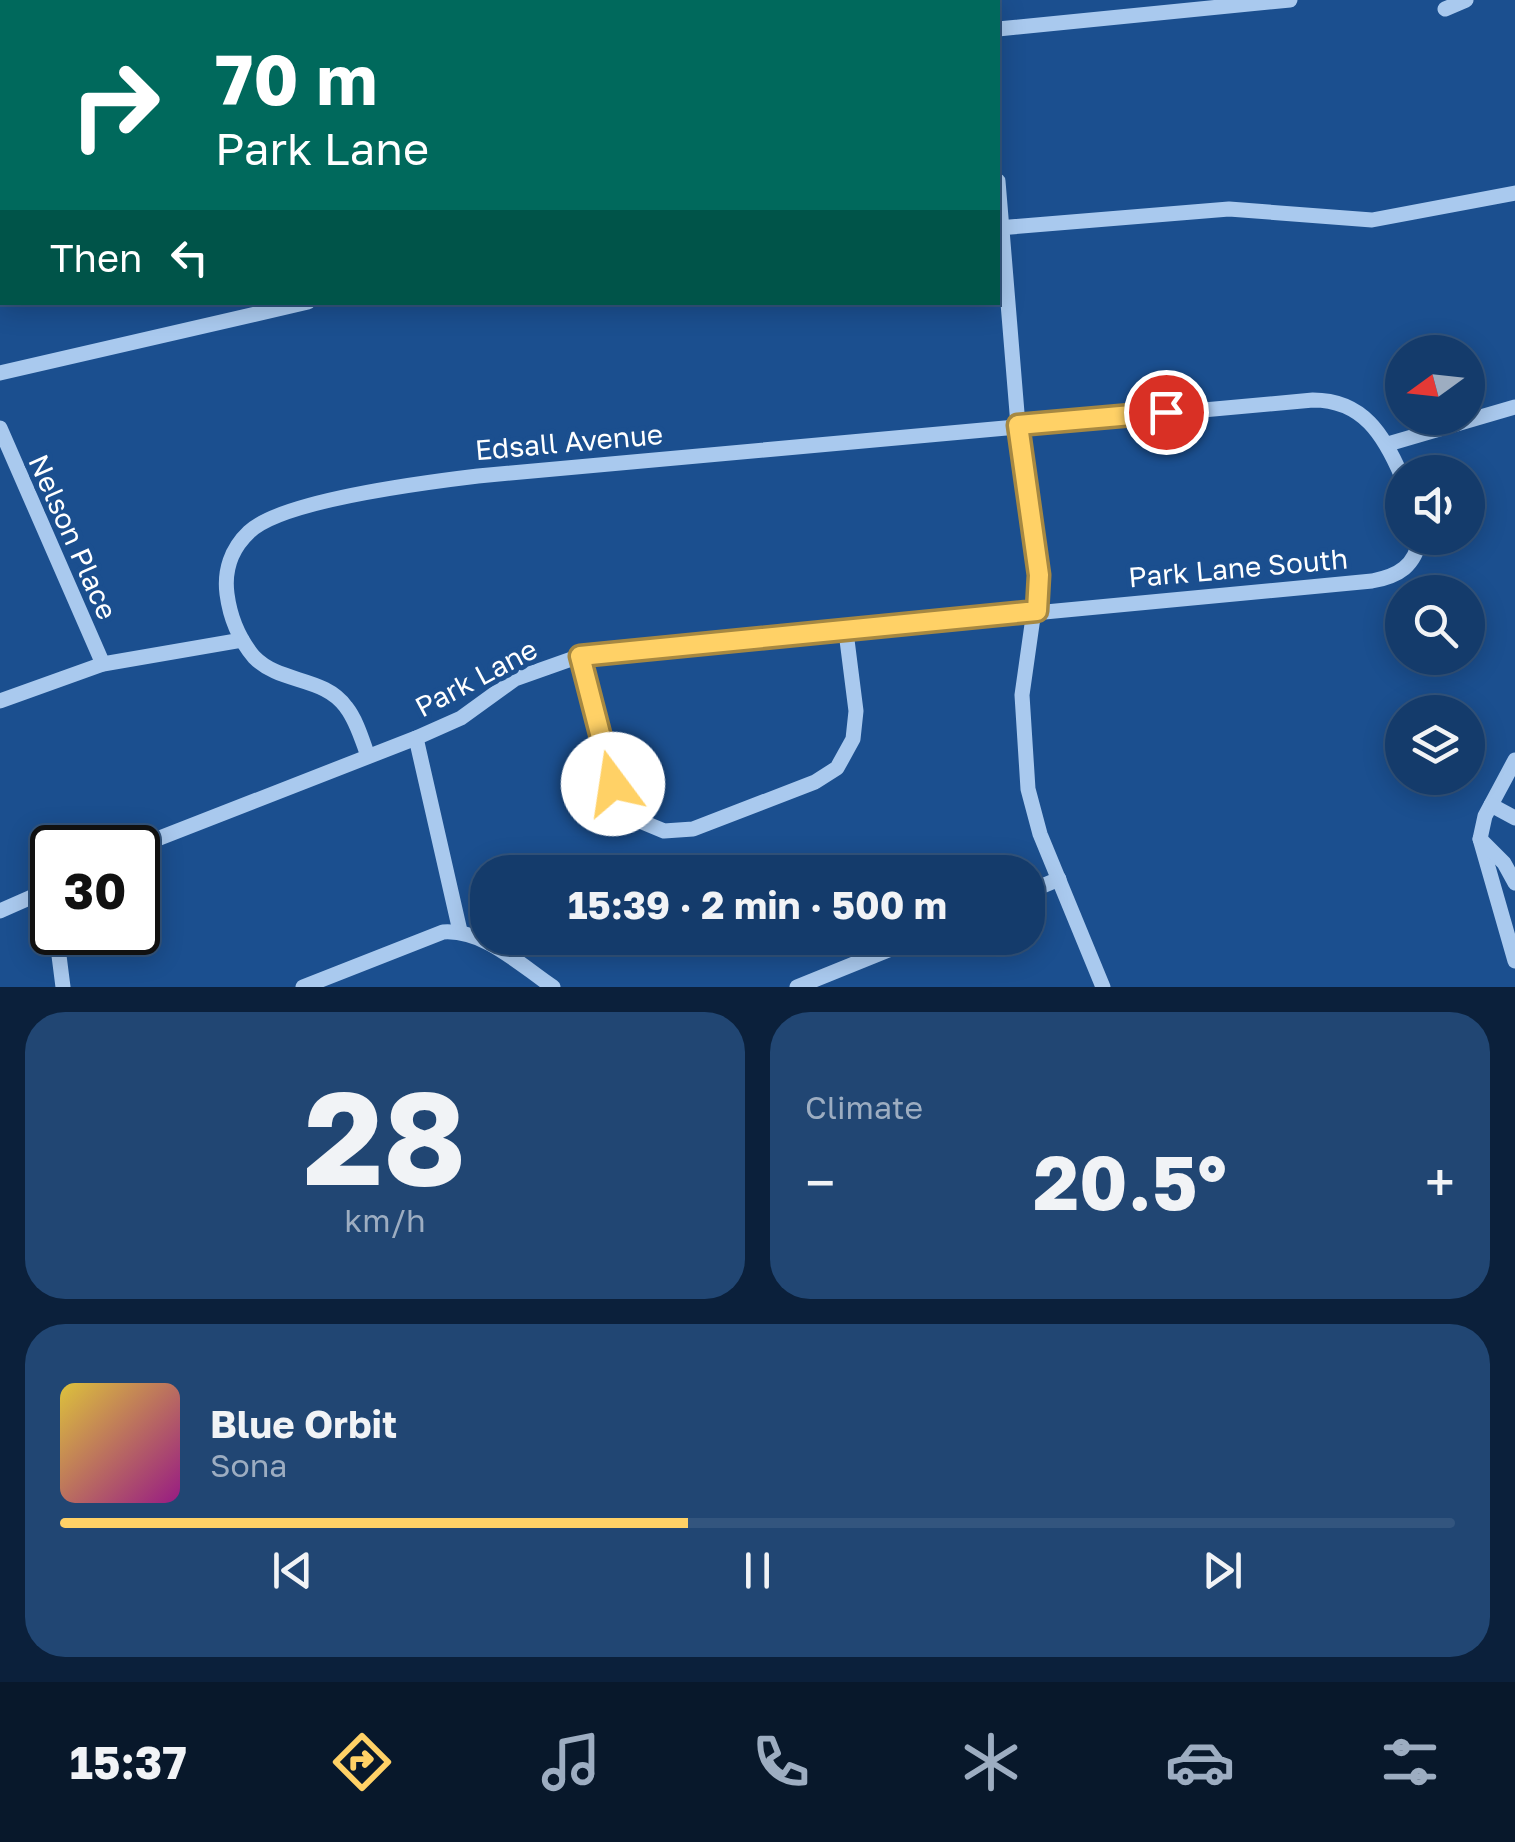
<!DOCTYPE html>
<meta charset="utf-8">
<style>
:root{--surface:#143b6b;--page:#214673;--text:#f1f3f6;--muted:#9dadc1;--line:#33557e;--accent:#ffd166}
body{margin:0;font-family:"Golos Text",sans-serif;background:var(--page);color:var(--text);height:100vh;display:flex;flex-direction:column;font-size:38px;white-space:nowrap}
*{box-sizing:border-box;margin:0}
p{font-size:32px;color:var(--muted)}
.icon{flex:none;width:55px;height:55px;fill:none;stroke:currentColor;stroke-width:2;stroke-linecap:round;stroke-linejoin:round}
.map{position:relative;height:987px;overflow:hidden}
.details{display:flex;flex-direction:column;gap:25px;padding:25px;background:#0b203b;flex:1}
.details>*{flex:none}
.guide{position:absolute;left:0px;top:0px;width:1000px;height:305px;box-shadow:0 5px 25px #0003,0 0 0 2px var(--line);background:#00695c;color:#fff;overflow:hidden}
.needle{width:65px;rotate:255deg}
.tools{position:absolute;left:1385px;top:335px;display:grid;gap:20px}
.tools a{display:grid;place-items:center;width:100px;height:100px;border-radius:50%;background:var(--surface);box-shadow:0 5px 25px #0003,0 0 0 2px var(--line);font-size:50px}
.speed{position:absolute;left:30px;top:825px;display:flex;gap:20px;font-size:50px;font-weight:700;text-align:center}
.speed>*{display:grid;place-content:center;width:130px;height:130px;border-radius:50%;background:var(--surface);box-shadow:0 5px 25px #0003,0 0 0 2px var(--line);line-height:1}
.speed .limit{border:5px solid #111;border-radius:15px;background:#fff;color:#111}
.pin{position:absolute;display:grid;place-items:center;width:85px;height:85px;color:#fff;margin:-42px;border:5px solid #fff;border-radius:50%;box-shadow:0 2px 10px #0007}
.me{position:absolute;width:110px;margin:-55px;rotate:346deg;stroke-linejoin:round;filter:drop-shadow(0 0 8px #0008)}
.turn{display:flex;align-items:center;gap:35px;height:210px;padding:0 50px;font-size:45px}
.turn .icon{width:130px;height:130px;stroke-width:2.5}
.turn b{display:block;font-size:70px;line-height:85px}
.then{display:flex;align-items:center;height:95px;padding:0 50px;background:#0003;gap:20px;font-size:38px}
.big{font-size:75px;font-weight:700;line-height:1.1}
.details .tile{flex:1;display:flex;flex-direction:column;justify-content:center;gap:15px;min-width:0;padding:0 35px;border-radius:40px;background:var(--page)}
.details .dial{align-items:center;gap:0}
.dial b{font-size:130px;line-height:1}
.song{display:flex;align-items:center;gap:30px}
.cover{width:120px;height:120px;border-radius:15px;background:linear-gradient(135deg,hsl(50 70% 55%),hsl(310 70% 35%))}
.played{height:10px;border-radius:5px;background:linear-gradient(90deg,var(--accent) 45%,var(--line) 45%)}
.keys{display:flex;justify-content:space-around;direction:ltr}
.heat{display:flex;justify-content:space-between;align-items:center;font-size:55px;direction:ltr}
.details .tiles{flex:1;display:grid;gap:25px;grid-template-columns:1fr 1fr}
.tile:last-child{grid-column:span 2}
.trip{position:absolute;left:470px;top:855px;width:575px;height:100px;border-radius:40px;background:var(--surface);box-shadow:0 5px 25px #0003,0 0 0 2px var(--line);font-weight:700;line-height:100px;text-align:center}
.tab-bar{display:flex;height:160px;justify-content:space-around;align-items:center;background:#08182b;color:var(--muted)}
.tab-bar .icon{width:70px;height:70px}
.tab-bar .current{color:var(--accent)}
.tab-bar b{font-size:45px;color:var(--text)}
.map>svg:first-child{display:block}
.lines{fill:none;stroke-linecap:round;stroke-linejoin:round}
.minor{stroke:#a9c9ee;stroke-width:15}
.route-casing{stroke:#a68842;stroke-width:25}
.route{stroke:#ffd166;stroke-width:18}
.labels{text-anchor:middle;stroke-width:10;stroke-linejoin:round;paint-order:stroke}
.street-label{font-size:28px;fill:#fff;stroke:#1b4f8f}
</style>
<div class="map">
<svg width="1515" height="987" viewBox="0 0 1515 987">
<rect width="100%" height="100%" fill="#1b4f8f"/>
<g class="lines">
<g class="minor">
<polyline points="97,0 100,2"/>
<polyline points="979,0 979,2"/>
<polyline points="1445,9 1466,0"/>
<polyline points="998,29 1290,0"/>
<polyline points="0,139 2,144"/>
<polyline points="0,167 2,166"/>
<polyline points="998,181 1018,425 1039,575 1022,695 1028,789 1040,834 1103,987"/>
<polyline points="0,203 2,202"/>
<polyline points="998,228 1229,209 1372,220 1515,193"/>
<polyline points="0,373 308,302"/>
<polyline points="0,428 103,664"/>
<polyline points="1388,444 1515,407"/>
<polyline points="580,656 620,804 640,821 664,831 693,829 815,782 837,768 853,739 856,711 846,632"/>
<polyline points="0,701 103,664 242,640"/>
<polyline points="416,738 460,931"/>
<path d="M368,756C362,740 357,721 346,707C324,676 280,684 254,657C239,639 230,617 227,594C224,571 231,549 249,532C282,500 428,482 478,476L1313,400C1363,400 1384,435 1402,477"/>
<polyline points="1515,760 1485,816 1480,839 1515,961"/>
<polyline points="1491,805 1515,818"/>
<polyline points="1480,839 1504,863 1515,883"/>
<path d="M134,848L416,738L461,718L515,679L580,656L1372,581C1399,576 1415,566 1420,538"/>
<polyline points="1028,892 1059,879"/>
<polyline points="0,911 52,888"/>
<polyline points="56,932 63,987"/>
<path d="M303,987L443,932C484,929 520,965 553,987"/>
<polyline points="797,987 918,938"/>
</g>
</g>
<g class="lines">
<defs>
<polyline id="route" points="613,784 580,656 1037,611 1039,575 1018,425 1166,412"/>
</defs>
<use href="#route" class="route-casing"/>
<use href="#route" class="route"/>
</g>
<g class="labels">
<g class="street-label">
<text transform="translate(569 442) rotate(-5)" y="10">Edsall Avenue</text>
<text transform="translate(73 537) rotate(66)" y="10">Nelson Place</text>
<text transform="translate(1238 568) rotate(-5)" y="10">Park Lane South</text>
<text transform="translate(476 678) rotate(-28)" y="10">Park Lane</text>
</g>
</g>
</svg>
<div class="tools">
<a><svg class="needle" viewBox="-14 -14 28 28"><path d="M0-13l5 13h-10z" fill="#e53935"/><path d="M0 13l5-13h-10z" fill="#9dadc1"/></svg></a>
<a><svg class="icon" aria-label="sound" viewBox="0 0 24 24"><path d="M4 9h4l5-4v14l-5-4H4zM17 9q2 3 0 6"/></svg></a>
<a><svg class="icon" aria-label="search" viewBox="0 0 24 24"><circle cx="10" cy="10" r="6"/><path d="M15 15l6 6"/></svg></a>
<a><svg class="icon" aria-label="layers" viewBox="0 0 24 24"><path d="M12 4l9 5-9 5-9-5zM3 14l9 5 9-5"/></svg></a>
</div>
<div class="speed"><div class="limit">30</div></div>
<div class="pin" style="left:1166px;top:412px;background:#d93025"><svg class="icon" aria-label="arrive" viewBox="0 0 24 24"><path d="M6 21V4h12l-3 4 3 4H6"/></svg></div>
<svg class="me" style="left:613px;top:784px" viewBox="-20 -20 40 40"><circle r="19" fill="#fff"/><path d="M0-13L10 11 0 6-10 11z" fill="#ffd166"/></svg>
<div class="trip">15:39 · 2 min · 500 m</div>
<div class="guide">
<div class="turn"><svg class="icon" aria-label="right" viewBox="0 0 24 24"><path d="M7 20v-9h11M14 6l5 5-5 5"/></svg><div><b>70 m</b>Park Lane</div></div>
<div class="then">Then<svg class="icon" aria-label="left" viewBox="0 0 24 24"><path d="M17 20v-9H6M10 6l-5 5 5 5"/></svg></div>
</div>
</div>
<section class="details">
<div class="tiles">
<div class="tile dial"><b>28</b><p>km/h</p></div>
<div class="tile"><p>Climate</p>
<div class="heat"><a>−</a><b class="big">20.5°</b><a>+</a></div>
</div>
<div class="tile">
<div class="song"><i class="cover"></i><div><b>Blue Orbit</b><p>Sona</p></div></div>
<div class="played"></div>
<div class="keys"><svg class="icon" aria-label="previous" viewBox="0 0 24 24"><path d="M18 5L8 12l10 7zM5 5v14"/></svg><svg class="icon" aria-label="pause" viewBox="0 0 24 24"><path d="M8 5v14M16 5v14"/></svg><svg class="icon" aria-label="next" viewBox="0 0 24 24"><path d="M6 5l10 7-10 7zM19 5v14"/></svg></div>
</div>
</div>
</section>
<nav class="tab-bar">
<b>15:37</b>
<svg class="icon current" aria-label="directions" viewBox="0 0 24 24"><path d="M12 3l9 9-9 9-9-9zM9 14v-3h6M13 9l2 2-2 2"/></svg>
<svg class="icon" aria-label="music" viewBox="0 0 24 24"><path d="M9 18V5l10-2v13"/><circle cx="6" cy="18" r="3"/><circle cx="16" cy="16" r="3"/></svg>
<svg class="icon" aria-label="phone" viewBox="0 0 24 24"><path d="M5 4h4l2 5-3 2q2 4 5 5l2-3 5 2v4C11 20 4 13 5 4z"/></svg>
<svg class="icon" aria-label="climate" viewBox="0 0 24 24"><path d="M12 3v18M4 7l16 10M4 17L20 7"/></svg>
<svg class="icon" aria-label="car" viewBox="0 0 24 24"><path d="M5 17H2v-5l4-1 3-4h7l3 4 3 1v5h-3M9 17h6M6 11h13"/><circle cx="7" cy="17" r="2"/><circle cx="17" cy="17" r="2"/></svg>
<svg class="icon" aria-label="filters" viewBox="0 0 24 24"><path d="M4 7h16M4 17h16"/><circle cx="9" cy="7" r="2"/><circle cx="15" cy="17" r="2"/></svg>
</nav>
